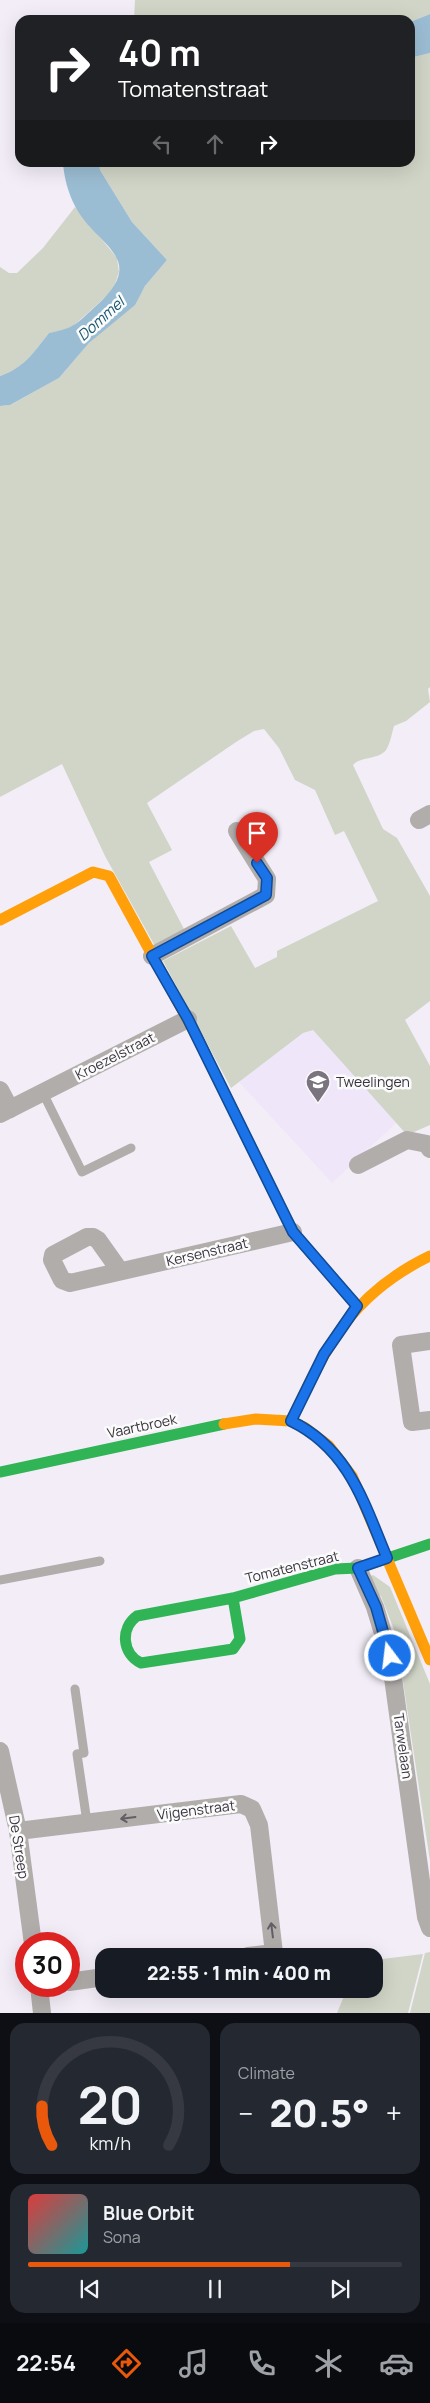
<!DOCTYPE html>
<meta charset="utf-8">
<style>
:root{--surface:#171b24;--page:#242831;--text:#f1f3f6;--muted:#9ea1a6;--line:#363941;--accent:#ea580c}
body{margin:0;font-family:Manrope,sans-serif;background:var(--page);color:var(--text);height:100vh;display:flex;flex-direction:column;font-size:19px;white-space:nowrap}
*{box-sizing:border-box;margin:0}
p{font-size:16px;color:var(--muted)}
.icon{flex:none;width:28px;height:28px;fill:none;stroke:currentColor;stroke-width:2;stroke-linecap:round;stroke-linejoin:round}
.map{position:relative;height:2013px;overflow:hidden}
.details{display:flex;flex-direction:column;gap:10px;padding:10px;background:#0d0f14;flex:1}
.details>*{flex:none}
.top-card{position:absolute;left:15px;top:15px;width:400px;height:152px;border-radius:15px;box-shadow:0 5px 20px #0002;background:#202124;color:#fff;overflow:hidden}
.speed{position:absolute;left:15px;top:1932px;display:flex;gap:10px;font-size:25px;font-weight:700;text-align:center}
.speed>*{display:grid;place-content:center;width:65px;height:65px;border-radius:50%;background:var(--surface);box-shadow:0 5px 20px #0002;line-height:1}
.speed .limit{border:8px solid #d22;background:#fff;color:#111}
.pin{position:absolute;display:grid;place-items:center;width:42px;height:42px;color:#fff;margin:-51px -21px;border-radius:50% 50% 50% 0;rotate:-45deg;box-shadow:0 0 5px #0007}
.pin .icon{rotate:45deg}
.me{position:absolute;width:55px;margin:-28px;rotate:345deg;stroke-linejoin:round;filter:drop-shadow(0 0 4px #0008)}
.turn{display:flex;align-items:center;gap:18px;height:105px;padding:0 20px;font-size:22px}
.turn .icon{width:65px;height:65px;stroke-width:2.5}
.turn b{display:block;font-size:35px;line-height:42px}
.lanes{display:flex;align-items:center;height:48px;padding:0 20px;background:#0003;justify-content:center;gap:25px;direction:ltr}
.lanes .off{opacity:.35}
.big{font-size:38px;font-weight:800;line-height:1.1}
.details .widget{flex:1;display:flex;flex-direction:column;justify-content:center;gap:8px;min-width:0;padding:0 18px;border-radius:15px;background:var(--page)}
.details .dial{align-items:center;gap:0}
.dial svg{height:130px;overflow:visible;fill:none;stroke:var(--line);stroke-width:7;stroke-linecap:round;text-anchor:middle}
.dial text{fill:var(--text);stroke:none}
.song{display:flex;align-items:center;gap:15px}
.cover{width:60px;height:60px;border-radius:8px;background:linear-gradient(135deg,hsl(0 70% 55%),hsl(180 70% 35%))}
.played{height:5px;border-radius:2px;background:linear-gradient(90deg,var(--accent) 70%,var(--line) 70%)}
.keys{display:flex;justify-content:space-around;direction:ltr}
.heat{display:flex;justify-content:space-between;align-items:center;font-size:28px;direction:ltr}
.details .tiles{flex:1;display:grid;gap:10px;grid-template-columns:1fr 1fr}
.widget:last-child{grid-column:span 2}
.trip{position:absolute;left:95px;top:1948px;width:288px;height:50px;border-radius:15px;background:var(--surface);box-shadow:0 5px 20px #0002;font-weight:800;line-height:50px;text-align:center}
.menu{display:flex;height:80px;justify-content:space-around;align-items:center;background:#090b0e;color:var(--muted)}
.menu .icon{width:35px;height:35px}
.menu .on{color:var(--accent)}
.menu b{font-size:22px;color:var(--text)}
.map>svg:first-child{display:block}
.built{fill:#f0e6fa}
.green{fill:#d0d5c7}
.water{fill:#9bbdd3}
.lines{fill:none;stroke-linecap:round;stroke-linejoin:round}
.lane{stroke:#b1adab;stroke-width:9}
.street{stroke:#b1adab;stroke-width:18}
.fast{stroke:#30b455;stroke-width:11}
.slow{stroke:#ff9f0a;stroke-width:11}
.oneway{stroke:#635e64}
.route-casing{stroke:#114b97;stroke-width:12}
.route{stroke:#1a73e8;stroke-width:9}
.labels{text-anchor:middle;stroke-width:5;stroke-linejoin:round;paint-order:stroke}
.street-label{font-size:14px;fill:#39333e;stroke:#fbfbfb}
.poi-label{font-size:14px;fill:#39333e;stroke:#fbfbfb;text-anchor:start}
.water-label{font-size:15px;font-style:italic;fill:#175571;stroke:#fbfbfb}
</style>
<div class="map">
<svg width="430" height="2013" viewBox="0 0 430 2013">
<rect width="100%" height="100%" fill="#f2edf7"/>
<polygon class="built" points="313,1030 396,1123 332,1183 239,1082 303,1033"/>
<g class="green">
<polygon points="135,0 430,0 430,14 410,22 410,20 134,20"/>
<path d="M430,53V687L428,689L430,702L406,721L394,726C392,733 390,744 386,750C378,760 361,756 353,765L383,829L397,838L430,896V1001L405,1020L430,1066V1125L407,1135L313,1030L303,1033L231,1088L163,961L231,926L255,968L277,957V951L378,901L344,831L335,835L315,790L295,780L279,748L264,729L254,731L236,742L147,803L172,850L149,862L185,931L155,946L105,856L62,764L0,797V406L10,405L59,378L89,343L134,305L145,286L167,260L132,222L100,170L99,163L410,162V58Z"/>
<path d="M75,207L117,258L119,272L113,290L70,329L49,333C33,353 25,367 0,376V267L9,273H17L43,248Z"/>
<polygon points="373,1575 390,1587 430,1684 430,1861 396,1635 381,1596 377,1594 369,1577"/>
<polygon points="430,1952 430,2013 410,2013 425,1953"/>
<polygon points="423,1954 408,2013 337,2013 347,1989 374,1989 374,1960"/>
</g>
<g class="water">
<polygon points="430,14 430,53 410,58 410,22"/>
<path d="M63,163H99L100,170L132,222L167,260L145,286L135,305L89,343L59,378L10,405L0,406V376C25,367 33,353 49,333C76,328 77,323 97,305C150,257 95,246 75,206C68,193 64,177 63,163Z"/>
</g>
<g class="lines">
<g class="lane">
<polyline points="43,1093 82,1172 131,1148"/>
<polyline points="0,1580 100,1561"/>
<polyline points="75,1689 84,1753 77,1754 87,1822"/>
</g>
<g class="street">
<polyline points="419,820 430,814"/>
<polyline points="152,956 266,895 267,879 237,831"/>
<polyline points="0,1090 10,1109"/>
<polyline points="0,1114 188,1019"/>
<polyline points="358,1165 407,1140 427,1144 430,1149"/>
<polyline points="120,1271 98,1240 93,1237 87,1237 53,1255 52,1260 62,1280 70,1283 293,1232"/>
<polyline points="430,1341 401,1345 412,1422 430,1420"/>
<polyline points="358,1568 375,1607 390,1656 426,1917 430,1928"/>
<polyline points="0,1751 18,1831 33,1944"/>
<polyline points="18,1831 241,1804 252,1809 259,1825 274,1953 248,1956"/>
<polyline points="69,1982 104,1977"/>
<polyline points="39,1986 42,2013"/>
</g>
<g class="fast">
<polyline points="197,1037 293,1232 357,1306"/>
<polyline points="0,1472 224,1424"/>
<path d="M233,1598L240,1639L233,1649L141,1663C122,1654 120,1628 137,1616L233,1598L335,1569L358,1568L430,1544"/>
</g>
<g class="slow">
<polyline points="0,920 93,872 109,876 197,1037"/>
<path d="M291,1421C327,1345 351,1294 430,1256"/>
<polyline points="224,1424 256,1419 290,1421 304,1427 329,1446 352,1476 430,1660"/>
</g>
</g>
<defs><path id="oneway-shaft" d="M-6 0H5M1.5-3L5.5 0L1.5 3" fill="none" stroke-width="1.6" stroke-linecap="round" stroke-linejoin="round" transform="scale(1.25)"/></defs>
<g class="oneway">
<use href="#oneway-shaft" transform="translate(128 1818) rotate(173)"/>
<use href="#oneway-shaft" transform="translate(272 1930) rotate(-97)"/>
</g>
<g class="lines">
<defs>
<path id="route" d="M257,863L267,878L266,895L152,956L188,1019L293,1232L357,1306L324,1354L291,1421C349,1449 364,1503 387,1558L358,1568L376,1607L390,1656"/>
</defs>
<use href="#route" class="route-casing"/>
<use href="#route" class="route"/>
</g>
<defs>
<symbol id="school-pin" viewBox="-11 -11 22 30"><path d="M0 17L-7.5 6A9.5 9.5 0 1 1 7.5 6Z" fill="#7a747f" stroke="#fbfbfb"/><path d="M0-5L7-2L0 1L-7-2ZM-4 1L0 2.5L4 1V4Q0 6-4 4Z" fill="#fff"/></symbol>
</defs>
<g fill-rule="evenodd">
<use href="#school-pin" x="304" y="1068" width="28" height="38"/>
</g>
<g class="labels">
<g class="street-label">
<text transform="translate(115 1056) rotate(-27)" y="5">Kroezelstraat</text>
<text transform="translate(207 1252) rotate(-13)" y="5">Kersenstraat</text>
<text transform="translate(142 1426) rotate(-12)" y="5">Vaartbroek</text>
<text transform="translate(292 1567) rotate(-14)" y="5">Tomatenstraat</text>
<text transform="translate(403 1746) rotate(82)" y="5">Tarwelaan</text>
<text transform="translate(196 1810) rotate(-7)" y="5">Vijgenstraat</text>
<text transform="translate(19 1847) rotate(81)" y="5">De Streep</text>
</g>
<g class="poi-label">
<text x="336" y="1087">Tweelingen</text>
</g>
<g class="water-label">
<text transform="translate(101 319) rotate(-42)" y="5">Dommel</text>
</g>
</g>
</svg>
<div class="speed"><div class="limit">30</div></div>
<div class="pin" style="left:257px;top:863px;background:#d93025"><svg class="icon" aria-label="arrive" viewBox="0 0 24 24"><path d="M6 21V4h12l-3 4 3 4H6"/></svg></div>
<svg class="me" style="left:390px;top:1656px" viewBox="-20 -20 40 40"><circle r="17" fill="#1a73e8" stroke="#fff" stroke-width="3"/><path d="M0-11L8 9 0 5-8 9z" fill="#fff"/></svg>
<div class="trip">22:55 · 1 min · 400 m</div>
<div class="top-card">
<div class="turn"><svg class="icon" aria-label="right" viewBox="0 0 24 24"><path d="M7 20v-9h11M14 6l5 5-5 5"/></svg><div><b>40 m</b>Tomatenstraat</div></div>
<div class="lanes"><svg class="icon off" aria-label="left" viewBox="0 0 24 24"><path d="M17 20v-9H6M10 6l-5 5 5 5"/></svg><svg class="icon off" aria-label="ahead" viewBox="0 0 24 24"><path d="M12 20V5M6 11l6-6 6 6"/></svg><svg class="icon" aria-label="right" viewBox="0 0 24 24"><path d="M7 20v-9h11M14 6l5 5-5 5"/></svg></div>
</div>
</div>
<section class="details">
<div class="tiles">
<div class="widget dial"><svg viewBox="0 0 100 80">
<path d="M14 69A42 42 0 1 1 86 69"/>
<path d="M14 69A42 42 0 0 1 8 45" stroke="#ea580c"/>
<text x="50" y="56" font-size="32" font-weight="700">20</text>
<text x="50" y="72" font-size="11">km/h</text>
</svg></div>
<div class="widget"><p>Climate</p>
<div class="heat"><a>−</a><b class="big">20.5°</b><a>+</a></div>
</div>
<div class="widget">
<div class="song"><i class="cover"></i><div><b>Blue Orbit</b><p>Sona</p></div></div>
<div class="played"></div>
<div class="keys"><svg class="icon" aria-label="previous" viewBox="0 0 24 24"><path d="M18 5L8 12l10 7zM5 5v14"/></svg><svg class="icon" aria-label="pause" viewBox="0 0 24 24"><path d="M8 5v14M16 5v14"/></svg><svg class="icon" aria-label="next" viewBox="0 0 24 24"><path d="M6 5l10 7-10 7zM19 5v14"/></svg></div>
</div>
</div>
</section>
<nav class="menu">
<b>22:54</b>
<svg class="icon on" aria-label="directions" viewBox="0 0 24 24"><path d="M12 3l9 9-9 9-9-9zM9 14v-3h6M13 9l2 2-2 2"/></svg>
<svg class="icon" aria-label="music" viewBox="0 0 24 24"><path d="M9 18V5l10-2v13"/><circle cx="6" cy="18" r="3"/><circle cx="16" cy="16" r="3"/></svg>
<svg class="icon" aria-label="phone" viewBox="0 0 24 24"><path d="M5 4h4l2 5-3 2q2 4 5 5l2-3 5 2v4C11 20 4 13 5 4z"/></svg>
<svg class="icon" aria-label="climate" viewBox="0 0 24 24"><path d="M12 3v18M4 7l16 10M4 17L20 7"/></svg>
<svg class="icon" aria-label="car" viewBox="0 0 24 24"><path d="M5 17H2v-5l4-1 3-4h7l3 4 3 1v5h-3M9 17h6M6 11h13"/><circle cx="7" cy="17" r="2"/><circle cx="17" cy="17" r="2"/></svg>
</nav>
